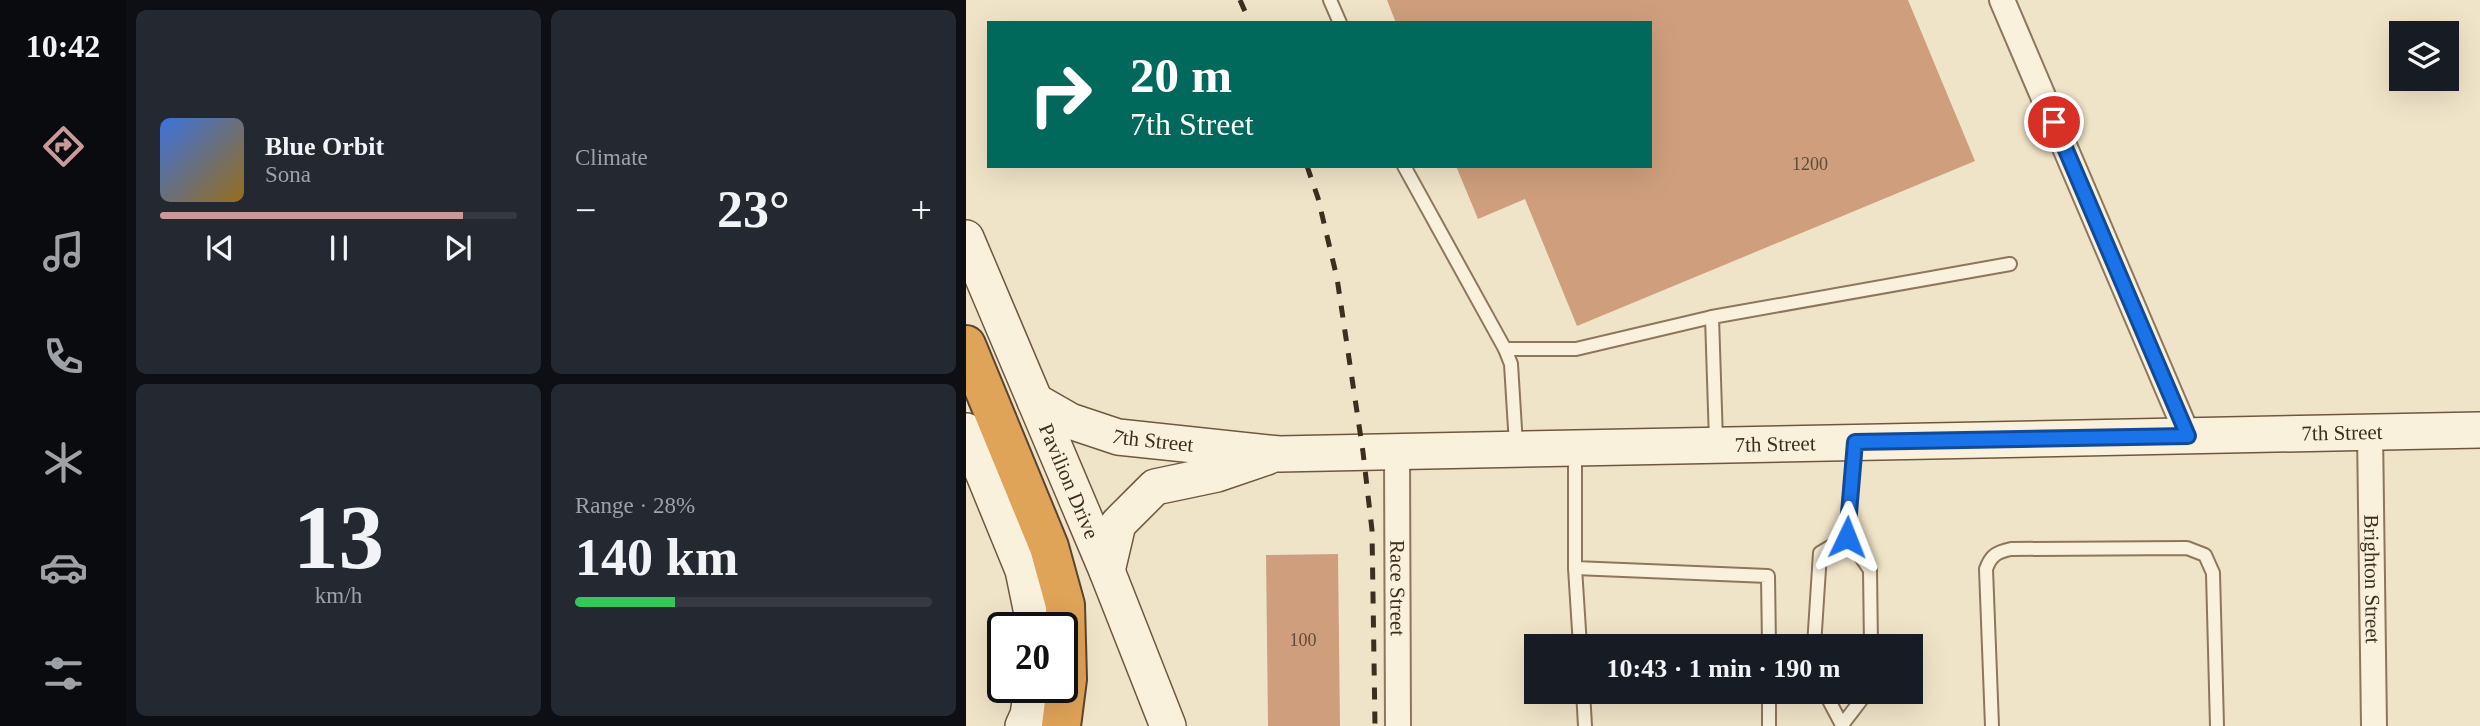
<!DOCTYPE html>
<meta charset="utf-8">
<style>
:root{--surface:#171b24;--page:#242831;--text:#f1f3f6;--muted:#9ea1a6;--line:#363941;--accent:#cc999b}
body{margin:0;font-family:"Times New Roman",serif;background:var(--page);color:var(--text);height:100vh;display:flex;flex-direction:column;font-size:26px;white-space:nowrap}
*{box-sizing:border-box;margin:0}
p{font-size:23px;color:var(--muted)}
.icon{flex:none;width:38px;height:38px;fill:none;stroke:currentColor;stroke-width:2;stroke-linecap:round;stroke-linejoin:round}
.map{position:relative;flex:1;overflow:hidden}
.drawer{display:flex;flex-direction:column;gap:10px;padding:10px;background:#0d0f14;width:840px}
.drawer>*{flex:none}
.guide{position:absolute;left:21px;top:21px;width:665px;height:147px;border-radius:0px;box-shadow:0 7px 28px #0002;background:#00695c;color:#fff;overflow:hidden}
.controls{position:absolute;left:1423px;top:21px;display:grid;gap:14px}
.controls a{display:grid;place-items:center;width:70px;height:70px;border-radius:0px;background:var(--surface);box-shadow:0 7px 28px #0002;font-size:35px}
.speed{position:absolute;left:21px;top:612px;display:flex;gap:14px;font-size:35px;font-weight:700;text-align:center}
.speed>*{display:grid;place-content:center;width:91px;height:91px;border-radius:50%;background:var(--surface);box-shadow:0 7px 28px #0002;line-height:1}
.speed .limit{border:4px solid #111;border-radius:10px;background:#fff;color:#111}
.pin{position:absolute;display:grid;place-items:center;width:60px;height:60px;color:#fff;margin:-30px;border:4px solid #fff;border-radius:50%;box-shadow:0 2px 7px #0007}
.me{position:absolute;width:77px;margin:-38px;rotate:2deg;stroke-linejoin:round;filter:drop-shadow(0 0 5px #0008)}
.turn{display:flex;align-items:center;gap:24px;height:147px;padding:0 28px;font-size:32px}
.turn .icon{width:91px;height:91px;stroke-width:2.5}
.turn b{display:block;font-size:49px;line-height:60px}
.big{font-size:52px;font-weight:700;line-height:1.1}
.drawer .widget{flex:1;display:flex;flex-direction:column;justify-content:center;gap:10px;min-width:0;padding:0 24px;border-radius:10px;background:var(--page)}
.drawer .dial{align-items:center;gap:0}
.dial b{font-size:91px;line-height:1}
.song{display:flex;align-items:center;gap:21px}
.cover{width:84px;height:84px;border-radius:10px;background:linear-gradient(135deg,hsl(220 70% 55%),hsl(40 70% 35%))}
.played{height:7px;border-radius:4px;background:linear-gradient(90deg,var(--accent) 85%,var(--line) 85%)}
.keys{display:flex;justify-content:space-around;direction:ltr}
.heat{display:flex;justify-content:space-between;align-items:center;font-size:38px;direction:ltr}
.charge{height:10px;border-radius:5px;background:linear-gradient(90deg,#34c759 28%,var(--line) 0)}
.drawer .tiles{flex:1;display:grid;gap:10px;grid-template-columns:repeat(2,1fr)}
.trip{position:absolute;left:558px;top:634px;width:399px;height:70px;border-radius:0px;background:var(--surface);box-shadow:0 7px 28px #0002;font-weight:700;line-height:70px;text-align:center}
main{display:flex;flex:1;min-height:0}
.tabs{display:flex;flex-direction:column;width:126px;justify-content:space-around;align-items:center;background:#090b0e;color:var(--muted)}
.tabs .icon{width:49px;height:49px}
.tabs .current{color:var(--accent)}
.tabs b{font-size:32px;color:var(--text)}
.map>svg:first-child{display:block}
.building{fill:#cf9f7d}
.lines{fill:none;stroke-linecap:round;stroke-linejoin:round}
.lane-casing{stroke:#8d765c;stroke-width:16}
.street-casing{stroke:#8d765c;stroke-width:28}
.secondary-casing{stroke:#6f573f;stroke-width:38}
.highway-casing{stroke:#5b4430;stroke-width:42}
.lane{stroke:#faf1dc;stroke-width:12}
.street{stroke:#faf1dc;stroke-width:24}
.secondary{stroke:#faf1dc;stroke-width:35}
.highway{stroke:#e0a458;stroke-width:38}
.rail{stroke:#3d2e20;stroke-width:5;stroke-dasharray:12 12;stroke-linecap:butt}
.route-casing{stroke:#114b97;stroke-width:18}
.route{stroke:#1a73e8;stroke-width:12}
.labels{text-anchor:middle;stroke-width:7;stroke-linejoin:round;paint-order:stroke}
.number-label{font-size:18px;fill:#624a37}
.street-label{font-size:21px;fill:#3d2e20;stroke:#f7eed8}
</style>
<main>
<nav class="tabs">
<b>10:42</b>
<svg class="icon current" aria-label="directions" viewBox="0 0 24 24"><path d="M12 3l9 9-9 9-9-9zM9 14v-3h6M13 9l2 2-2 2"/></svg>
<svg class="icon" aria-label="music" viewBox="0 0 24 24"><path d="M9 18V5l10-2v13"/><circle cx="6" cy="18" r="3"/><circle cx="16" cy="16" r="3"/></svg>
<svg class="icon" aria-label="phone" viewBox="0 0 24 24"><path d="M5 4h4l2 5-3 2q2 4 5 5l2-3 5 2v4C11 20 4 13 5 4z"/></svg>
<svg class="icon" aria-label="climate" viewBox="0 0 24 24"><path d="M12 3v18M4 7l16 10M4 17L20 7"/></svg>
<svg class="icon" aria-label="car" viewBox="0 0 24 24"><path d="M5 17H2v-5l4-1 3-4h7l3 4 3 1v5h-3M9 17h6M6 11h13"/><circle cx="7" cy="17" r="2"/><circle cx="17" cy="17" r="2"/></svg>
<svg class="icon" aria-label="filters" viewBox="0 0 24 24"><path d="M4 7h16M4 17h16"/><circle cx="9" cy="7" r="2"/><circle cx="15" cy="17" r="2"/></svg>
</nav>
<section class="drawer">
<div class="tiles">
<div class="widget">
<div class="song"><i class="cover"></i><div><b>Blue Orbit</b><p>Sona</p></div></div>
<div class="played"></div>
<div class="keys"><svg class="icon" aria-label="previous" viewBox="0 0 24 24"><path d="M18 5L8 12l10 7zM5 5v14"/></svg><svg class="icon" aria-label="pause" viewBox="0 0 24 24"><path d="M8 5v14M16 5v14"/></svg><svg class="icon" aria-label="next" viewBox="0 0 24 24"><path d="M6 5l10 7-10 7zM19 5v14"/></svg></div>
</div>
<div class="widget"><p>Climate</p>
<div class="heat"><a>−</a><b class="big">23°</b><a>+</a></div>
</div>
<div class="widget dial"><b>13</b><p>km/h</p></div>
<div class="widget"><p>Range · 28%</p><b class="big">140 km</b><div class="charge"></div></div>
</div>
</section>
<div class="map">
<svg width="1514" height="726" viewBox="0 0 1514 726">
<rect width="100%" height="100%" fill="#f0e4c8"/>
<g class="building">
<polygon points="421,0 942,0 1009,161 611,326 559,199 512,219 490,166 684,166 684,23 430,23"/>
<polygon points="372,554 374,726 302,726 300,555"/>
</g>
<g class="lines">
<defs>
<g id="lane">
<polyline points="364,0 374,23"/>
<polyline points="438,166 539,349 545,364 550,445"/>
<polyline points="539,349 610,349 746,317"/>
<polyline points="750,441 746,317 1044,264"/>
<polyline points="888,446 881,537 904,570 905,646"/>
<polyline points="609,449 609,568 802,576 803,646"/>
<polyline points="609,568 614,646"/>
<polyline points="848,646 854,553 881,537"/>
<polyline points="617,691 619,726"/>
<polyline points="858,691 876,725 902,691"/>
<polyline points="803,726 803,691"/>
<path d="M1026,726L1020,569C1025,555 1031,552 1045,549L1221,548L1239,555L1247,573L1251,726"/>
</g>
<g id="street">
<polyline points="1036,0 1222,436"/>
<path id="s1" d="M1404,432L1408,726"/>
<path id="s2" d="M431,452L432,726"/>
</g>
<g id="secondary">
<path id="s3" d="M0,238L141,571L202,726"/>
<path id="s4" d="M69,401L104,421L152,437L313,454L1514,430"/>
<polyline points="0,431 57,570 69,628"/>
<polyline points="141,571 152,524 189,487 251,474 301,457"/>
<polyline points="57,726 62,715 66,688"/>
</g>
<polyline id="highway" points="0,345 83,547 99,605 101,679 95,726"/>
</defs>
<use href="#lane" class="lane-casing"/>
<use href="#street" class="street-casing"/>
<use href="#secondary" class="secondary-casing"/>
<use href="#highway" class="highway-casing"/>
<use href="#lane" class="lane"/>
<use href="#street" class="street"/>
<use href="#secondary" class="secondary"/>
<use href="#highway" class="highway"/>
<g class="rail">
<polyline points="274,0 284,23"/>
<polyline points="341,166 352,198 371,278 397,452 406,530 409,726"/>
</g>
</g>
<g class="lines">
<defs>
<polyline id="route" points="881,537 889,442 1222,436 1088,122"/>
</defs>
<use href="#route" class="route-casing"/>
<use href="#route" class="route"/>
</g>
<g class="labels">
<g class="number-label">
<text x="844" y="170">1200</text>
<text x="337" y="646">100</text>
</g>
<g class="street-label">
<text dy="7" stroke="none"><textPath href="#s4" startOffset="1316">7th Street</textPath></text>
<text dy="7" stroke="none"><textPath href="#s4" startOffset="126">7th Street</textPath></text>
<text dy="7" stroke="none"><textPath href="#s4" startOffset="749">7th Street</textPath></text>
<text dy="7" stroke="none"><textPath href="#s3" startOffset="264">Pavilion Drive</textPath></text>
<text dy="7" stroke="none"><textPath href="#s1" startOffset="147">Brighton Street</textPath></text>
<text dy="7" stroke="none"><textPath href="#s2" startOffset="136">Race Street</textPath></text>
</g>
</g>
</svg>
<div class="controls">
<a><svg class="icon" aria-label="layers" viewBox="0 0 24 24"><path d="M12 4l9 5-9 5-9-5zM3 14l9 5 9-5"/></svg></a>
</div>
<div class="speed"><div class="limit">20</div></div>
<div class="pin" style="left:1088px;top:122px;background:#d93025"><svg class="icon" aria-label="arrive" viewBox="0 0 24 24"><path d="M6 21V4h12l-3 4 3 4H6"/></svg></div>
<svg class="me" style="left:881px;top:537px" viewBox="-20 -20 40 40"><path d="M0-17L14 15 0 8-14 15z" fill="#1a73e8" stroke="#fff" stroke-width="4"/></svg>
<div class="trip">10:43 · 1 min · 190 m</div>
<div class="guide">
<div class="turn"><svg class="icon" aria-label="right" viewBox="0 0 24 24"><path d="M7 20v-9h11M14 6l5 5-5 5"/></svg><div><b>20 m</b>7th Street</div></div>
</div>
</div>
</main>
